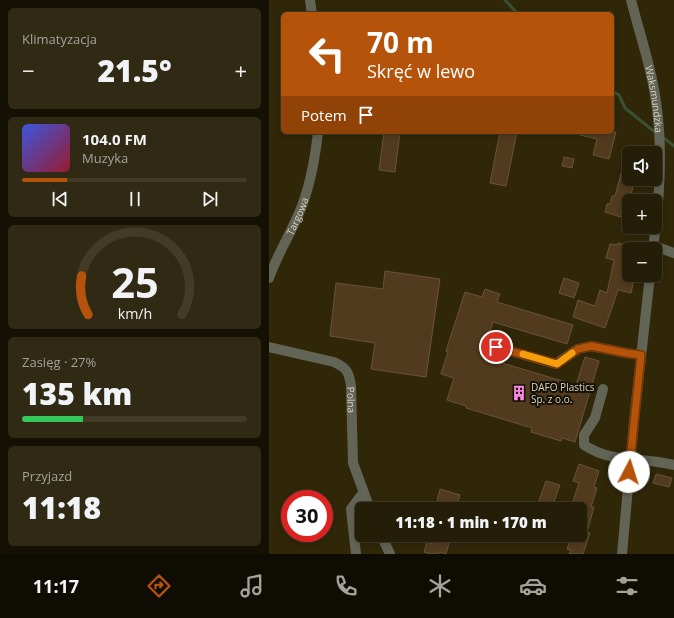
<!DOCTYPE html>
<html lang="pl">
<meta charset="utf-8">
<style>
:root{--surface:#241d07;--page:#302a15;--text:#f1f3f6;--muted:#a3a29b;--line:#413b28;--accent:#b45309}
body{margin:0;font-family:"Open Sans",sans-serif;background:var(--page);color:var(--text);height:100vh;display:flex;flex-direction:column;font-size:15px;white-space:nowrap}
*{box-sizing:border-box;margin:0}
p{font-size:13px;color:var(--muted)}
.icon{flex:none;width:22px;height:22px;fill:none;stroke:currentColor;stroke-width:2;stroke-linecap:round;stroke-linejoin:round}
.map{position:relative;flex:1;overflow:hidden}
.sheet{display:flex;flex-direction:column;gap:8px;padding:8px;background:#141004;width:269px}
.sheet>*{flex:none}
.guide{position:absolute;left:12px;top:12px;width:333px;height:122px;border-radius:6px;box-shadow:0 2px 6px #0003,0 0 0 1px var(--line);background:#b45309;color:#fff;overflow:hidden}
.fabs{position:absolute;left:353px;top:146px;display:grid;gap:8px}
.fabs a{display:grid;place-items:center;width:40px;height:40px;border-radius:6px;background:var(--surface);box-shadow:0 2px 6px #0003,0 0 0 1px var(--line);font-size:20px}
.speed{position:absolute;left:12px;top:490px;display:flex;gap:8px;font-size:20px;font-weight:700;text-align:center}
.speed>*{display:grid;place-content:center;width:52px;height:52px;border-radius:50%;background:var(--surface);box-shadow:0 2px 6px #0003,0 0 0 1px var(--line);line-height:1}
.speed .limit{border:6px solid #d22;background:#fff;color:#111}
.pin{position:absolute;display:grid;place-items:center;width:34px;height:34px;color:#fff;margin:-17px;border:2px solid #fff;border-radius:50%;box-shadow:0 1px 4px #0007}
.me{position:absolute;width:44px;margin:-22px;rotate:5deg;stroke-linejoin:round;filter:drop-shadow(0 0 3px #0008)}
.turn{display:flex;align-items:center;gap:14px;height:84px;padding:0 20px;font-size:18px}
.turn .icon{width:52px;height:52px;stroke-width:2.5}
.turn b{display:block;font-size:28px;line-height:34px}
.then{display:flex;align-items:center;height:38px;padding:0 20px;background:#0003;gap:8px;font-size:15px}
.big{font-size:30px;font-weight:800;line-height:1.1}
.sheet .card{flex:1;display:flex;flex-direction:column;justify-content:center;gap:6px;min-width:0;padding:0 14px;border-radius:6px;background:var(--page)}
.sheet .dial{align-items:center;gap:0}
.dial svg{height:104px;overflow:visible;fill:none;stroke:var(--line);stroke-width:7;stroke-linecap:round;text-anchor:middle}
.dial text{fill:var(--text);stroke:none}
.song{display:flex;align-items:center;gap:12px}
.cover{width:48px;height:48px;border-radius:6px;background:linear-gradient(135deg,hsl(230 70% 55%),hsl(350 70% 35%))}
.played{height:4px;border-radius:2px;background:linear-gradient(90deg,var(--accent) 20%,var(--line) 20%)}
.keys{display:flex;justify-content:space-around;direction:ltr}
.heat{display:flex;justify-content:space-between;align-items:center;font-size:22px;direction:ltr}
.charge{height:6px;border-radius:3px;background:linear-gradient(90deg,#34c759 27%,var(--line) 0)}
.trip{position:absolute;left:86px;top:502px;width:232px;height:40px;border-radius:6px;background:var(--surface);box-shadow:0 2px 6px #0003,0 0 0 1px var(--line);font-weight:800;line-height:40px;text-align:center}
.menu{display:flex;height:64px;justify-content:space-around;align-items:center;background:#0e0c03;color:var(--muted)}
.menu .icon{width:28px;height:28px}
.menu .current{color:var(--accent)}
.menu b{font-size:18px;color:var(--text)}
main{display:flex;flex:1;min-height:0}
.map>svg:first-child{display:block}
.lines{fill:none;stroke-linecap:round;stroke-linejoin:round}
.stream{stroke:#3b5032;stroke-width:3}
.building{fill:#523a1e;stroke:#69533b}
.minor{stroke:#626455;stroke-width:10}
.route-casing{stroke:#753606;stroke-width:10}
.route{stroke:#b45309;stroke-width:7}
.slow{stroke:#f59e0b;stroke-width:7}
.labels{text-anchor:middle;stroke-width:4;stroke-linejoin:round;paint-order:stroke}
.street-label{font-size:10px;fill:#d8d2c1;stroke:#141005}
.poi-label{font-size:10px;fill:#d8d2c1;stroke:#141005;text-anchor:start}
</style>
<main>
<section class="sheet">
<div class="card"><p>Klimatyzacja</p>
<div class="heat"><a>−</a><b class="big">21.5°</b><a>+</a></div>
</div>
<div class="card">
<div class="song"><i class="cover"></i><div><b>104.0 FM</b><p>Muzyka</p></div></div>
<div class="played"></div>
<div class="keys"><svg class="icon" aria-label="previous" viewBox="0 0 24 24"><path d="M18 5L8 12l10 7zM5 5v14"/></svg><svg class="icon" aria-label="pause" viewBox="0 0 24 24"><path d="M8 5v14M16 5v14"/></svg><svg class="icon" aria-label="next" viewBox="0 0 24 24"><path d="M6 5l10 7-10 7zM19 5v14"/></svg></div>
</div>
<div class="card dial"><svg viewBox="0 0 100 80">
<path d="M14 69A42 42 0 1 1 86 69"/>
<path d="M14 69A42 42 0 0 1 9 39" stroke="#b45309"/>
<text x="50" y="56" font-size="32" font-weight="700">25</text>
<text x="50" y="72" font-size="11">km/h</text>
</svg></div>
<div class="card"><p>Zasięg · 27%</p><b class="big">135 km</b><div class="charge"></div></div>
<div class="card"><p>Przyjazd</p><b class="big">11:18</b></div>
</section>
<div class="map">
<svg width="405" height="554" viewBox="0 0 405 554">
<rect width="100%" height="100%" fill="#302709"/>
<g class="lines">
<g class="stream">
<polyline points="236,0 249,14"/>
<polyline points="343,91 350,95 356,108 387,133"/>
<polyline points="392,136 405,146"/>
</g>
</g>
<g class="building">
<polygon points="115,132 131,132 126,172 110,170"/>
<polygon points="231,132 248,132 237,186 221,183"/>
<polygon points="311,132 347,132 340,159 324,155 328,139 311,135"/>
<polygon points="295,157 305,159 303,168 293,166"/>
<polygon points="353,170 360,172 360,179 366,180 355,218 336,212 338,204 341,204 343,196 346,196"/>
<polygon points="349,243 360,246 360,279 365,280 362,293 349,290 336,328 304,317 309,300 326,306 331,290 338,293 345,260 337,258 341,244 348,245"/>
<polygon points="116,271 171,279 157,377 102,369 106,343 61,336 67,283 114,289"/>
<polygon points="295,278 310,283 305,298 290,293"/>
<polygon points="216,289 231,294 228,302 304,325 298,344 224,322 213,357 307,385 316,357 330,361 306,442 293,438 292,441 262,432 263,428 197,408 197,406 178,400 185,378 172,374 179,352 177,351 196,292 213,297"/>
<polygon points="310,464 330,471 325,487 328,488 322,507 325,507 318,532 321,533 314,554 300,554 302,550 298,549 303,535 311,535 311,509 309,509 311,503 304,501 310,483 304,481"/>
<polygon points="387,474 403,478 400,487 384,483"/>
<polygon points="277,481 291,485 285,502 282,509 267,509"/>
<polygon points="171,489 191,495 187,509 179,509 167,505"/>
<polygon points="165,536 181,540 177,554 170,552 169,554 162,554 155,552 158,542 163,544"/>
</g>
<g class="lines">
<g class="minor">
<polyline points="41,0 43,14"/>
<path id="s1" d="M362,0C371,35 384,73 388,109C394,156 390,203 384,249"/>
<polyline points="385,246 405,253"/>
<path id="s2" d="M0,278C8,255 21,235 30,213C41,188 46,159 49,132"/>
<path id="s3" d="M0,347L65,362C78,368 80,372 82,386L84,463L101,509"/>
<polyline points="227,347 287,364 309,349 322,346 357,353 372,355"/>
<path d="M334,389L326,418L315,435V445C323,450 331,454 341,456C362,461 382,459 405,465"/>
<polyline points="112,535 121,554"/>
<polyline points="87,554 82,509 94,493"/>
<polyline points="353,554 365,421 381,275"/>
</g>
</g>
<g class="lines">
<defs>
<polyline id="route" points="227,347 288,364 309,349 322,346 357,353 372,355 360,472"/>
</defs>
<use href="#route" class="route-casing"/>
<use href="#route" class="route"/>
<polyline class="slow" points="254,354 288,364 303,353"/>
</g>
<defs>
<symbol id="building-bare" viewBox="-9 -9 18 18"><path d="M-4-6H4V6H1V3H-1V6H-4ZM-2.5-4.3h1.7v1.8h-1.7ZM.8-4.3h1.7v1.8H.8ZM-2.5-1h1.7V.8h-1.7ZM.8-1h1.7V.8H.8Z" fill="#fd86e2" stroke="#141005" stroke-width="2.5" paint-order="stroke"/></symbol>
</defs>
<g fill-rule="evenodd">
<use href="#building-bare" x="239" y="382" width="22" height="22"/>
</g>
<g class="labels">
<g class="street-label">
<text dy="4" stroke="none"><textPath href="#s1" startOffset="102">Waksmundzka</textPath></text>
<text dy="4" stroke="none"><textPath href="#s2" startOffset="68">Targowa</textPath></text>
<text dy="4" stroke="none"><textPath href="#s3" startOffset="112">Polna</textPath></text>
</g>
<g class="poi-label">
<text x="262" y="391">DAFO Plastics<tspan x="262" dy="12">Sp. z o.o.</tspan></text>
</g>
</g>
</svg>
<div class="fabs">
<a><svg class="icon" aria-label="sound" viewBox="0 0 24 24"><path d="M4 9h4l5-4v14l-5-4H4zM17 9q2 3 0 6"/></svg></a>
<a>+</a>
<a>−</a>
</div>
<div class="speed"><div class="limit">30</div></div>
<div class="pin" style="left:227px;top:347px;background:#d93025"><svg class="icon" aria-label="arrive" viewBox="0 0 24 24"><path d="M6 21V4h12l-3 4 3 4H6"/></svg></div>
<svg class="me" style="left:360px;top:472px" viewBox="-20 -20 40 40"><circle r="19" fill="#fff"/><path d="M0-13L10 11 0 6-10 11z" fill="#b45309"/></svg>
<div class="trip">11:18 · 1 min · 170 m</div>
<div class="guide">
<div class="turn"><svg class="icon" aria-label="left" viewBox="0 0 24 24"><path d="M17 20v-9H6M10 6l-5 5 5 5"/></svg><div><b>70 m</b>Skręć w lewo</div></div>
<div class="then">Potem<svg class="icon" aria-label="arrive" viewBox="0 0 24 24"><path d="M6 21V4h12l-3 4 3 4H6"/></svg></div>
</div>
</div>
</main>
<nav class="menu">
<b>11:17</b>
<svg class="icon current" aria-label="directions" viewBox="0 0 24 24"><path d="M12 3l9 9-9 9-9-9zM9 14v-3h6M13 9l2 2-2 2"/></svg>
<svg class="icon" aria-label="music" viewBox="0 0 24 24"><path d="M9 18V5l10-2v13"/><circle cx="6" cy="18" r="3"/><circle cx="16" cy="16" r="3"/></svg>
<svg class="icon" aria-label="phone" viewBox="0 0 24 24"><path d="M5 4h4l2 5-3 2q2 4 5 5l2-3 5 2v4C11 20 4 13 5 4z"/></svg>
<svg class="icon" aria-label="climate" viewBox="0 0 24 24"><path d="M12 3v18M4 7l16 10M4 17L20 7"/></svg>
<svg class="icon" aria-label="car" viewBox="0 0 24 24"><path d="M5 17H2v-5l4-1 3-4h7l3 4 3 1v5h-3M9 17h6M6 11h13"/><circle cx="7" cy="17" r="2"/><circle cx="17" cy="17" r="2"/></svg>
<svg class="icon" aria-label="filters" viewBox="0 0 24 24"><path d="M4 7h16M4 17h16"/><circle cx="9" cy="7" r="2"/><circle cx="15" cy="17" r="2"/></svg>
</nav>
